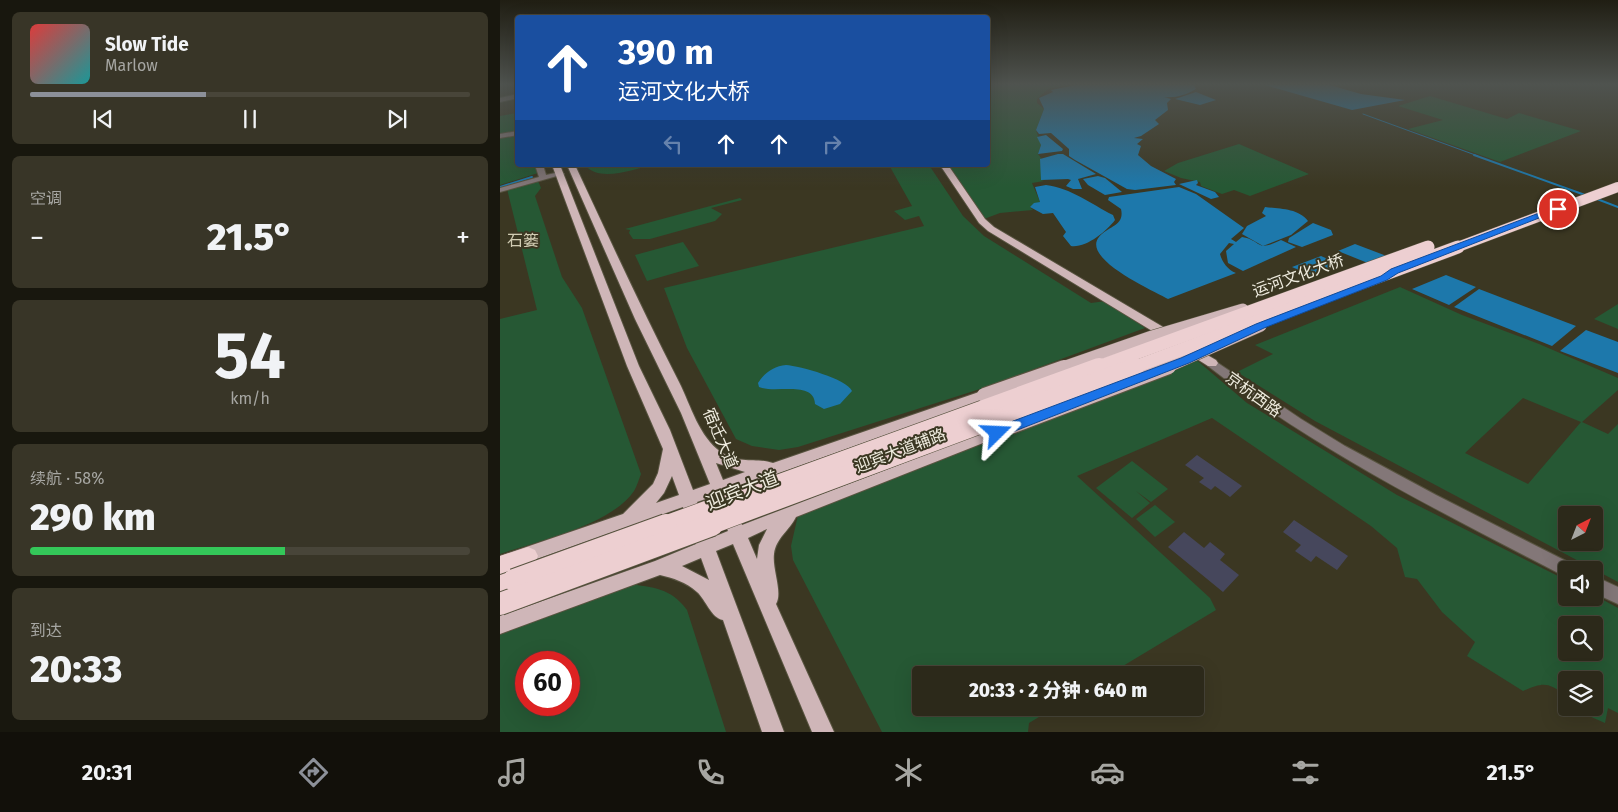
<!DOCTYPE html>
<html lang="zh">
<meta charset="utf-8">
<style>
:root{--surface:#2c291a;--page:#383527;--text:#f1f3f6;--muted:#a6a6a2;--line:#484539;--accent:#8c9099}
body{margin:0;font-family:"Fira Sans","Noto Sans SC",sans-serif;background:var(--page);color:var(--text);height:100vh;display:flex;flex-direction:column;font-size:19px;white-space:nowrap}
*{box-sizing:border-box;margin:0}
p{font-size:16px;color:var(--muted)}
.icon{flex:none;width:28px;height:28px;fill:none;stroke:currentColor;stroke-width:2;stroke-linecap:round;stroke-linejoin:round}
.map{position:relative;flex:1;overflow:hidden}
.details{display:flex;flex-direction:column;gap:12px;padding:12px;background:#18170e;width:500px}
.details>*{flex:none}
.top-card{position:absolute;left:15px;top:15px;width:475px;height:152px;border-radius:5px;box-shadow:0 5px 20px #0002,0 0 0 1px var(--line);background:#1a4fa0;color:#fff;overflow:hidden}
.needle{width:32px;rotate:42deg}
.controls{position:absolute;left:1058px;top:506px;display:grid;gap:10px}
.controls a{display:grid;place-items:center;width:45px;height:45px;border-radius:5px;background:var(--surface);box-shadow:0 5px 20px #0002,0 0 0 1px var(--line);font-size:25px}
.speed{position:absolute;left:15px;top:651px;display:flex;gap:10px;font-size:25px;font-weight:700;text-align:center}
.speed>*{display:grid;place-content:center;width:65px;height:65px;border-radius:50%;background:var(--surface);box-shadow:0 5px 20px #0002,0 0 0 1px var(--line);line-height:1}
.speed .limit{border:8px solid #d22;background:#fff;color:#111}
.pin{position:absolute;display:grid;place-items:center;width:42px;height:42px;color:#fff;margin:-21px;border:2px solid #fff;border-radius:50%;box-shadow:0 1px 5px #0007}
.me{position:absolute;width:55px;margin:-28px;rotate:69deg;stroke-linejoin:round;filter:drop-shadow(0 0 4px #0008)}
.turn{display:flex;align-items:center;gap:18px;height:105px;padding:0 20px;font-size:22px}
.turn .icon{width:65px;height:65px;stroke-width:2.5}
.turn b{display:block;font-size:35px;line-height:42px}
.lanes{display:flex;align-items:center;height:48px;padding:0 20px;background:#0003;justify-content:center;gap:25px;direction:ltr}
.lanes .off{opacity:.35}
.big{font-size:38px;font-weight:800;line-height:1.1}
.details .card{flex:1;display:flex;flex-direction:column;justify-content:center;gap:8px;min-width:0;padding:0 18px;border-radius:8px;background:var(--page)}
.details .dial{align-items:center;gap:0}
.dial b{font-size:65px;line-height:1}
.song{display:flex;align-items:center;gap:15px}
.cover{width:60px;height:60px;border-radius:8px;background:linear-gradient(135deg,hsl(0 70% 55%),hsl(180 70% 35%))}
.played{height:5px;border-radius:2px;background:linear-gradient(90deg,var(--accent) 40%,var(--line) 40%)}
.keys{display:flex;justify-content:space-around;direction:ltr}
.heat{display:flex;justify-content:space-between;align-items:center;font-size:28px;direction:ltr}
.charge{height:8px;border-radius:4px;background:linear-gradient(90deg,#34c759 58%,var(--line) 0)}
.trip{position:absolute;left:412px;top:666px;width:292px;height:50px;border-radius:5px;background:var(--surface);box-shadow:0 5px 20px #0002,0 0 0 1px var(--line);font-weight:800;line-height:50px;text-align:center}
.tab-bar{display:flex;height:80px;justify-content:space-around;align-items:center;background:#12100a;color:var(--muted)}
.tab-bar .icon{width:35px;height:35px}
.tab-bar .current{color:var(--accent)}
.tab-bar b{font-size:22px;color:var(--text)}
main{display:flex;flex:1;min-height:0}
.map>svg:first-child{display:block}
.green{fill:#265834;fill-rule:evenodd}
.water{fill:#1d78ab}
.pier{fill:#3b3722}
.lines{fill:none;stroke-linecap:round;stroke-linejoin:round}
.stream-far1{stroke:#1d78ab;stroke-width:1}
.stream{stroke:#1d78ab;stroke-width:2}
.building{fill:#46475c}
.minor-casing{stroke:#585440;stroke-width:2}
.major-casing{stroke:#585440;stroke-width:2}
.highway-casing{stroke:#585440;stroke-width:1}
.minor{fill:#837778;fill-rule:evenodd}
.major{fill:#cfb6b8;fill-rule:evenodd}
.highway{fill:#edcfd1;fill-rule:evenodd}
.major-bridge-far1-casing{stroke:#585440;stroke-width:12;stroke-linecap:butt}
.major-bridge-casing{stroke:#585440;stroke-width:16;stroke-linecap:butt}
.highway-bridge-far3-casing{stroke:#585440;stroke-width:11;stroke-linecap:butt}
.highway-bridge-far2-casing{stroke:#585440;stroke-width:14;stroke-linecap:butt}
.highway-bridge-far1-casing{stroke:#585440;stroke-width:19;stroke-linecap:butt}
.highway-bridge-casing{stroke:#585440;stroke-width:24;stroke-linecap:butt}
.major-bridge-far1{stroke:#cfb6b8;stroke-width:11}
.major-bridge{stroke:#cfb6b8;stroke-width:14}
.highway-bridge-far3{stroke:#edcfd1;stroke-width:10}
.highway-bridge-far2{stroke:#edcfd1;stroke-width:13}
.highway-bridge-far1{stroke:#edcfd1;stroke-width:18}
.highway-bridge{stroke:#edcfd1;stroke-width:22}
.route{fill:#1a73e8;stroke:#114b97}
.labels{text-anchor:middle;stroke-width:4;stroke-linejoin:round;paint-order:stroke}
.far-quarter-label{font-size:16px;fill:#d0cbb2;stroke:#3b3722}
.street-label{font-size:16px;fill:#efecdf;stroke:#3b3722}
.near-street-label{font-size:19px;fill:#efecdf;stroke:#3b3722}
</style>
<main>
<section class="details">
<div class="card">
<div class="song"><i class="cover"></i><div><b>Slow Tide</b><p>Marlow</p></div></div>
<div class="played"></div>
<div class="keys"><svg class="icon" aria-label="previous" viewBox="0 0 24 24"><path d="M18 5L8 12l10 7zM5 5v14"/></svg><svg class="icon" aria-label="pause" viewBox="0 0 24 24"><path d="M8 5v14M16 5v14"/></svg><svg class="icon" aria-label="next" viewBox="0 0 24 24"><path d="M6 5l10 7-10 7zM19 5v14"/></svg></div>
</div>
<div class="card"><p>空调</p>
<div class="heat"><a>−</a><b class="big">21.5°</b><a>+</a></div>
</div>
<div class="card dial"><b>54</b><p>km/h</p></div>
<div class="card"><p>续航 · 58%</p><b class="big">290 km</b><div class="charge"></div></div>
<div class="card"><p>到达</p><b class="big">20:33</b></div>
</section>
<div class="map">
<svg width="1118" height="732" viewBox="0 0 1118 732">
<rect width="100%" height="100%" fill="#3b3722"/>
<g class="green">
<polygon points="488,85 568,85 548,89 537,99 537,103 544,109 536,130 541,145 538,154 541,158 541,180 544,181 532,183 540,202 530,207 533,210 500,213 484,219 446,165 488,165"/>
<polygon points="930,96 1007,119 1019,113 1081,131 1000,162 908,129 943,120 898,106"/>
<polygon points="16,113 18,165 38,165 41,172 0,185 0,116"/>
<polygon points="739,144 809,174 750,196 734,190 722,194 701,186 700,182 681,178 664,171 678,163"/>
<path d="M85,165H152C134,169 99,183 85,165Z"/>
<polygon points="389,165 429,165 463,216 484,236 591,303 606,301 645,328 480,389 298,447 279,450 252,446 236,439 187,348 164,288 424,226 419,216 405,220 394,211 412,206"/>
<path d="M38,181L41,188L35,196L62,277L82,308L141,474C139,479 137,486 134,491C111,525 38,541 0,554V319L37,310L7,189Z"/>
<polygon points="240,198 242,200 211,208 222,214 215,221 150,239 133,239 129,233 130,230 125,229"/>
<polygon points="183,242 199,266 147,281 135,255"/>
<path d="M900,287L962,315L1039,344L1118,378V390L1082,422L1108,434L1118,424V582L815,421L737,372L773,354L755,345ZM1023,398L1081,422L1028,484L965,453ZM1066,515H1094V542H1066Z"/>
<polygon points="1118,304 1118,329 1094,319"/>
<path d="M693,357L747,403L897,495L1066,580V598H1094V595L1118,608V713L1108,708L1105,723L1082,713L1078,708H1094V680H1066V695C1047,682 1044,682 1023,691L967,656L975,642L942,612L917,579L905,577L897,548L871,526L712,418L577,476L710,598L716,610L608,675H421V708H554L529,723L528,732H382L293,560L291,546L298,515ZM1066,625H1094V652H1066Z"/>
<polygon points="632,461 668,489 651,502 636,491 650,503 632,518 596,488"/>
<polygon points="655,505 675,522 655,537 636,519"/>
<path d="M128,584C153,587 171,588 187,610L226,732H0V629ZM26,662H69V705H26Z"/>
</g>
<g class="water">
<path d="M576,85H694L696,89C686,95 676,98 664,97L671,99L667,103L668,110L655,120L659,124L641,136L634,138L643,139L637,144L641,146L638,155L651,166L676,179L674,182L676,185L635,190L627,189L575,160L569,156V149L551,133L539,134L536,130L544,109L539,98L553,92L551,90Z"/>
<polygon points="765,85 830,85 861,94 905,100 852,110"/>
<polygon points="696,92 716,100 700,105 675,99"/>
<polygon points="546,135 563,149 562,151 538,154 541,145 537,137"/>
<polygon points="558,154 563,154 596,174 578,179 582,189 573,189 566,186 571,180 568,179 541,180 540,159"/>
<polygon points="598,176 605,178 622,192 605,195 588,185 583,179"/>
<polygon points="697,180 698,183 696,185 715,192 719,197 711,199 679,184"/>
<path d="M546,185C571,188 591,204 613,215L615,220C606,232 586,248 571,246L563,236L566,232L553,213L543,214L530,207L534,203L540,202L535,187Z"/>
<path d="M679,187L696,194L744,228L731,239L736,242L742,237C762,240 755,253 781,240L796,247L743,271L728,263L726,251L734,244L729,243L720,254C722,262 728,270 736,273L668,299C654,291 581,259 599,237C608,226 625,226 621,209L608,200L609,197Z"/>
<path d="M765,207C779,209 798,208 808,221L791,235L763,246L742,234L747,226L766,216L762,213Z"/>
<polygon points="813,223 831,230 833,235 802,247 788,242 789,238"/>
<polygon points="855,244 905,263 890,272 838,251"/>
<polygon points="821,256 868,277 811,276 792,267"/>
<polygon points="946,275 976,287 949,305 912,289"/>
<polygon points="979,289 1076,326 1052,346 954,307"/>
<polygon points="1086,330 1118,342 1118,373 1060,351"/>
<path d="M286,365C300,366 347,379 352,391L340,404L324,409L315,404C314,380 274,394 259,387L258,383C264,373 274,366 286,365Z"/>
</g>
<polygon class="pier" points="843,263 869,275 830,290 805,276"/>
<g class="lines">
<polyline class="stream-far1" points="863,114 978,156"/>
<g class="stream">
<polyline points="974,155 1085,195"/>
<polyline points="0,187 32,177"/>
<polyline points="1097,199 1118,207"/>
</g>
</g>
<g class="building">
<polygon points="697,455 742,486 730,497 715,486 711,490 699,482 704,478 685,465"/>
<polygon points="794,520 848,556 837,570 816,556 811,562 795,551 801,545 783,532"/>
<polygon points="684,532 704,548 710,542 725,554 720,560 739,575 723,592 668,547"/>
</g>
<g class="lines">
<defs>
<g id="minor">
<polygon points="18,94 18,98 0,102 0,98"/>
<polygon points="18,131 18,135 0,138 0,134"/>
<polygon points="35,165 43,165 46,175 60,172 64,174 0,192 0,188 39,177"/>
<path d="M712,359L801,419L845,446L936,495L1074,565L1077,570H1066V577L1062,575C939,511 818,451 708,366L706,363L708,360Z"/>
<polygon points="1094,576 1118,587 1118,604 1094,593"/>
</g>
<g id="major">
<path d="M52,165H60L139,366L170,430L193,490L210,484L181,413L135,319L67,165H75C109,238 142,310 179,382C191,406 199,437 221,452C240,465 255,457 273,463L479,392H489L491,395L489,398L228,491L242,525L506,424H516L518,427L516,430L296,517C289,531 276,538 274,554C272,569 283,593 276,604L334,732H312L233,544L216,551L284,732H262L223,620C211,618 206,600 197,592C186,582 173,578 160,575L0,634V616L155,561L196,544L183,507L0,572V556L123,514L153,484L158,473L163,449L127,366ZM216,463L245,472L223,480ZM172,476L179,495L156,503L164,493ZM214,496L228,531L211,538L197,502ZM267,529L259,545L257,559L248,538ZM201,558L209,580L182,566Z"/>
<polygon points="440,165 448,165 485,219 494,227 675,334 677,337 675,340 667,340 488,231 479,223"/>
<polygon points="690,345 716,360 718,363 716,366 708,366 686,352 684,349"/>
</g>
<g id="highway">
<polygon points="28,547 35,550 38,556 35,562 0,574 0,556"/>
<polygon points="14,570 22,573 25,580 22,587 0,595 0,575"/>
</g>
</defs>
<use href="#minor" class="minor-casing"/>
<use href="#major" class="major-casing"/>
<use href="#highway" class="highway-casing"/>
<use href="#minor" class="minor"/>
<use href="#major" class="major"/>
<use href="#highway" class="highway"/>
<defs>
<g id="major-bridge-far1">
<polyline points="560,368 652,336 743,309"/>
<polyline points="666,368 761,326"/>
</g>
<g id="major-bridge">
<polyline points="484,395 564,367"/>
<polyline points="511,427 669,367"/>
</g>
<g id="highway-bridge-far3">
<polyline points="926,248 928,247"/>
<polyline points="955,248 1118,187"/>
</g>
<g id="highway-bridge-far2">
<polyline points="595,368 928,247"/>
<polyline points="632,368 958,247"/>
</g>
<g id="highway-bridge-far1">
<polyline points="162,526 599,367"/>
<polyline points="209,526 635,367"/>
</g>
<g id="highway-bridge">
<polyline points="14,580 166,525"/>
<polyline points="0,604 212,525"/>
</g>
</defs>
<use href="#major-bridge-far1" class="major-bridge-far1-casing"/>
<use href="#major-bridge" class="major-bridge-casing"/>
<use href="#highway-bridge-far3" class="highway-bridge-far3-casing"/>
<use href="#highway-bridge-far2" class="highway-bridge-far2-casing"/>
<use href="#highway-bridge-far1" class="highway-bridge-far1-casing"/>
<use href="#highway-bridge" class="highway-bridge-casing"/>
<use href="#major-bridge-far1" class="major-bridge-far1"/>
<use href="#major-bridge" class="major-bridge"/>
<use href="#highway-bridge-far3" class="highway-bridge-far3"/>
<use href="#highway-bridge-far2" class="highway-bridge-far2"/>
<use href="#highway-bridge-far1" class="highway-bridge-far1"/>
<use href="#highway-bridge" class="highway-bridge"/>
</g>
<linearGradient id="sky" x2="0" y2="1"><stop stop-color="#201e13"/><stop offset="0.45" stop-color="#4f534f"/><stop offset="1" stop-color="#4f534f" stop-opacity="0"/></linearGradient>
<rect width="1118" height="187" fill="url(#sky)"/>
<polygon class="route" points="1055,207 1062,209 898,273 887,280 764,328 689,363 502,436 492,436 491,433 492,429 681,358 756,324 881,276 891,269"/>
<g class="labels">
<g class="far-quarter-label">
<text x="23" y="246">石篓</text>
</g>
<g class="street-label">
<text transform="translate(798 275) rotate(-20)" y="6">运河文化大桥</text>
<text transform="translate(754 394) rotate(36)" y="6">京杭西路</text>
<text transform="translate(221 438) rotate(67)" y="6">宿迁大道</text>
<text transform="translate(400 450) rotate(-21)" y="6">迎宾大道辅路</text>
</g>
<g class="near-street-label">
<text transform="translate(242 490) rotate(-21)" y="7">迎宾大道</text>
</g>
</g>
</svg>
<div class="controls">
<a><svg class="needle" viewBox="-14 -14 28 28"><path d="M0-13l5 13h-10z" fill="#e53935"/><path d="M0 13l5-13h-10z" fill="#a6a6a2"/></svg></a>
<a><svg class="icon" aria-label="sound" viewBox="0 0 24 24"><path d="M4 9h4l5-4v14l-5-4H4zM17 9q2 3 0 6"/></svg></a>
<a><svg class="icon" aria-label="search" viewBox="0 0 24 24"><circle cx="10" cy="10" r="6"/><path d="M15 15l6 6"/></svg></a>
<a><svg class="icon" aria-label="layers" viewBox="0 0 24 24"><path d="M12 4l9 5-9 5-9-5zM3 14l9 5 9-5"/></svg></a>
</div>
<div class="speed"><div class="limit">60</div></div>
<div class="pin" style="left:1058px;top:209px;background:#d93025"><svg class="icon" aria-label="arrive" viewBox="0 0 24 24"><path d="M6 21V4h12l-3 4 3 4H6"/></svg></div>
<svg class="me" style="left:497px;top:433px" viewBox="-20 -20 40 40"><path d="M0-17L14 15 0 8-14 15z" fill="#1a73e8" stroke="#fff" stroke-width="4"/></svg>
<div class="trip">20:33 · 2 分钟 · 640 m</div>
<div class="top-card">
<div class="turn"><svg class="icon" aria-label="ahead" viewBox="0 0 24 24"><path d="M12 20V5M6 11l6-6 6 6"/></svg><div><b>390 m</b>运河文化大桥</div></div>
<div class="lanes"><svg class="icon off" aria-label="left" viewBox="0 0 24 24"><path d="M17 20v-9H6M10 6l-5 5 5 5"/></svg><svg class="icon" aria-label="ahead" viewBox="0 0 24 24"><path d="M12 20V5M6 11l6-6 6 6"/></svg><svg class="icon" aria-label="ahead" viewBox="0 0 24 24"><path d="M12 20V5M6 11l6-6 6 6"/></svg><svg class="icon off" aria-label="right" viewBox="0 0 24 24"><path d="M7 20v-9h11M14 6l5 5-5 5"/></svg></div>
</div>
</div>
</main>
<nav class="tab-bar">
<b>20:31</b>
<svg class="icon current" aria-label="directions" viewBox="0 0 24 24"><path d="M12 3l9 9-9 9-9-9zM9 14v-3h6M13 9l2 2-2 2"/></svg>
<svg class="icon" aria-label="music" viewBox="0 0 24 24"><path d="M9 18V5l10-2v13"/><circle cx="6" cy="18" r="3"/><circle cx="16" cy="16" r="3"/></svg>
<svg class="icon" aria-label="phone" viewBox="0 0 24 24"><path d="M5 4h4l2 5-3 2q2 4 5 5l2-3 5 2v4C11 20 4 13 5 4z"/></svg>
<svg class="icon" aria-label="climate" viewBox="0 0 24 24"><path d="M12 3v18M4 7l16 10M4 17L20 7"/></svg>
<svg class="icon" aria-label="car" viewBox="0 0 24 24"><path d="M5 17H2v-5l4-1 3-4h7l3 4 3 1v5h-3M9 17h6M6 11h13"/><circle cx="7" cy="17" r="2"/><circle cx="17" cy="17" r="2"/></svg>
<svg class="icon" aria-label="filters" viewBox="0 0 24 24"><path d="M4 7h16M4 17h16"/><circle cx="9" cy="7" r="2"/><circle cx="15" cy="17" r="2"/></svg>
<b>21.5°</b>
</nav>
